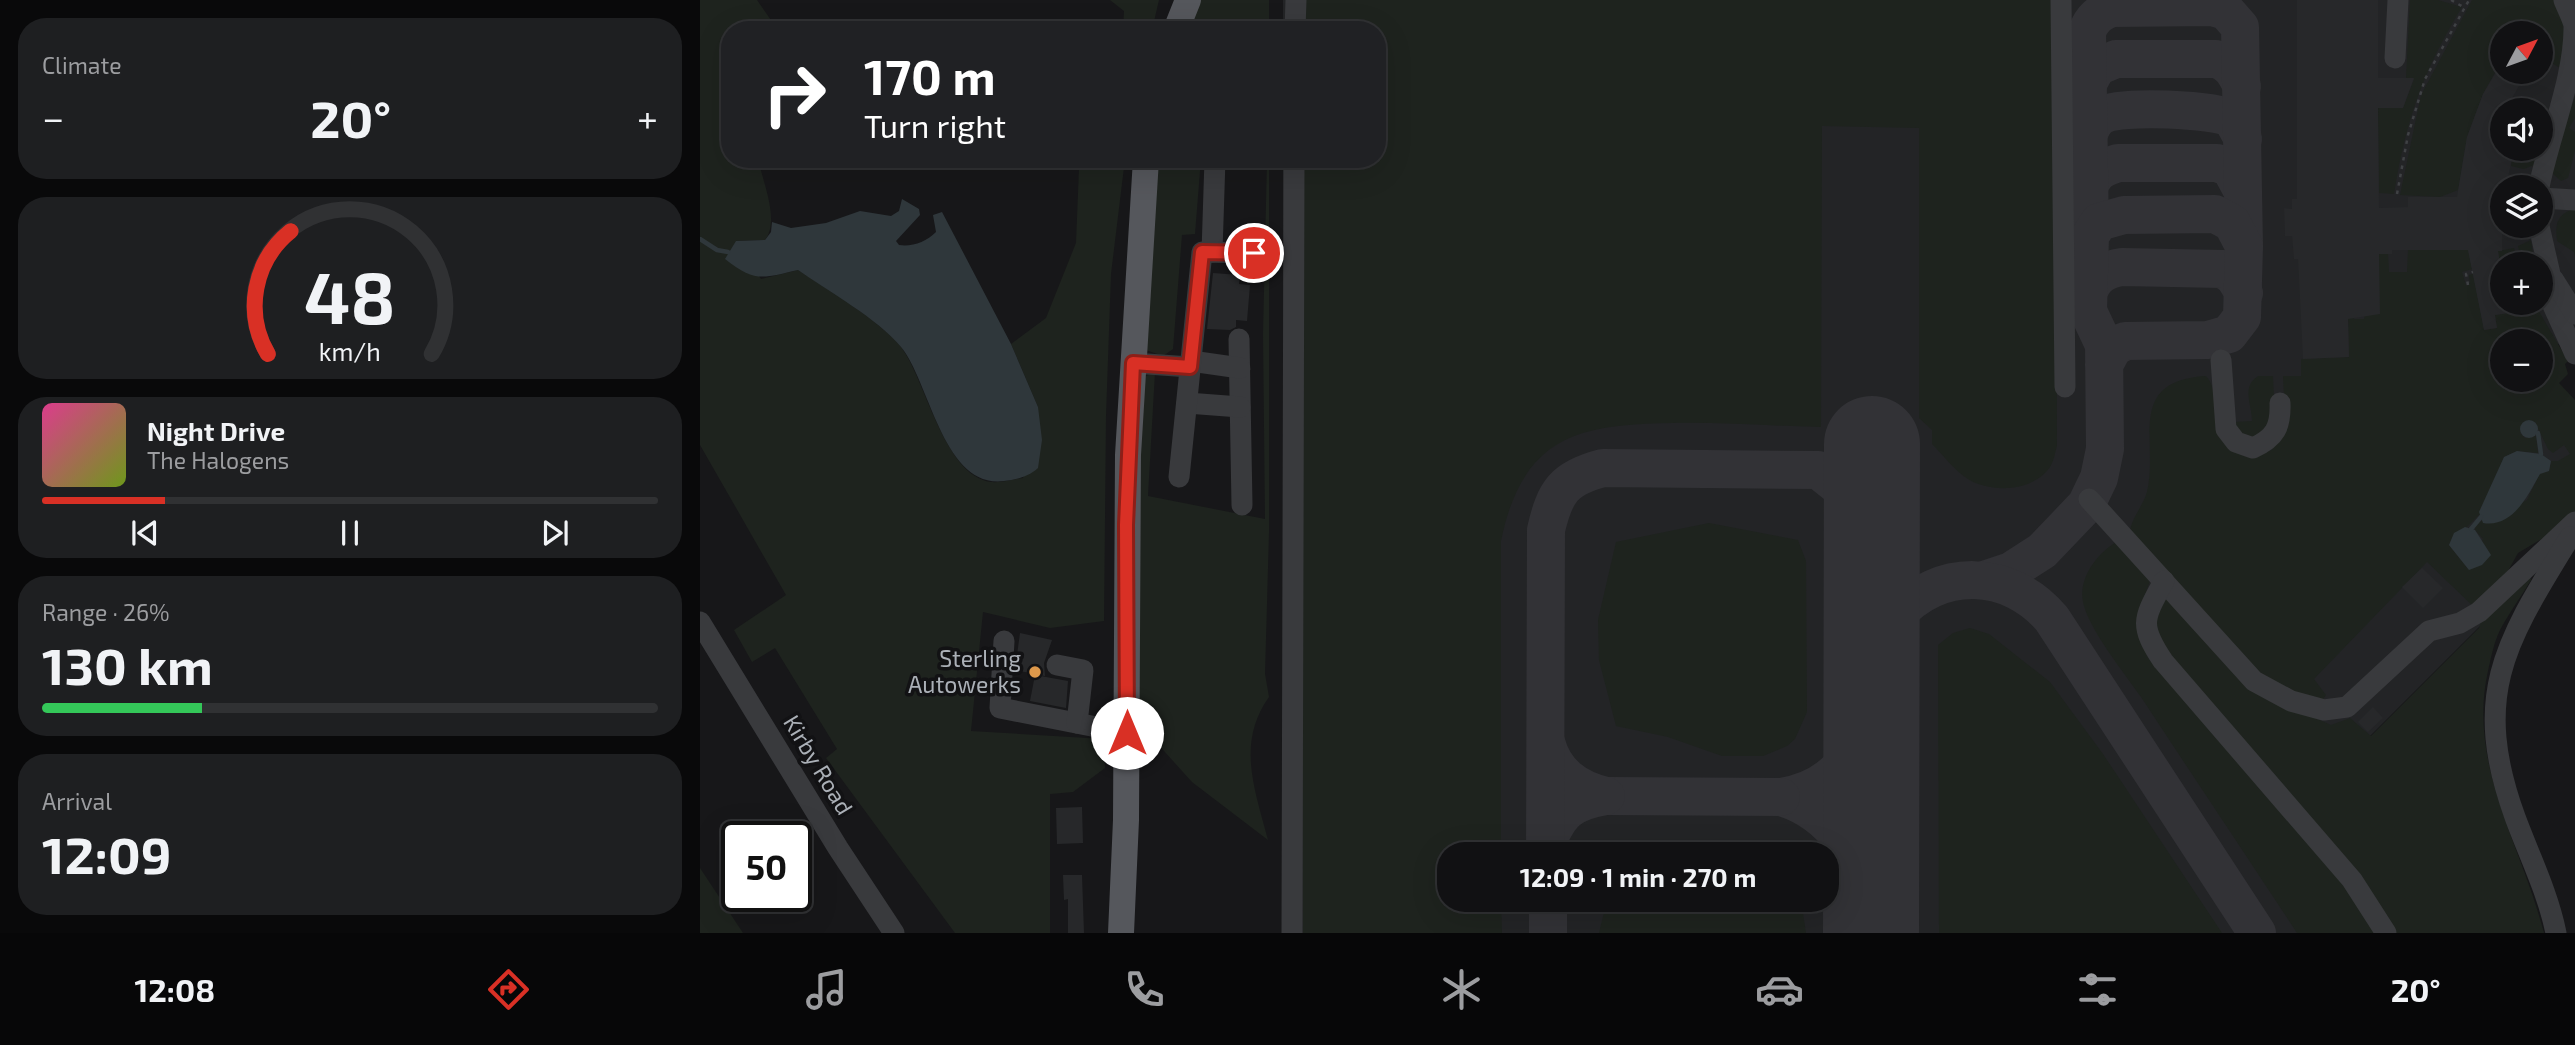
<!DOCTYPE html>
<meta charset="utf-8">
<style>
:root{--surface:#111113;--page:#1e1f21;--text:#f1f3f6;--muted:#9c9da0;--line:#303133;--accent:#d93025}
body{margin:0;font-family:"Exo 2",sans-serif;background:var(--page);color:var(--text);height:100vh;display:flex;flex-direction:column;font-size:26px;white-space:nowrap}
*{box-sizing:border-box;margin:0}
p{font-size:23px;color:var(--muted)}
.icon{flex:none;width:38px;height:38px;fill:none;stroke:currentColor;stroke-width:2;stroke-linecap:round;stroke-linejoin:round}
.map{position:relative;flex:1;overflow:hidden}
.drawer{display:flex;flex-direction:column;gap:18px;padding:18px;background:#09090a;width:700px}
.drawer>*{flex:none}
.top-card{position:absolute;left:21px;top:21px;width:665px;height:147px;border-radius:28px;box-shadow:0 7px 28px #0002,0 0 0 2px var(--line);background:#202124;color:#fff;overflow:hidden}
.needle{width:46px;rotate:49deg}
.controls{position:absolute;left:1790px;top:21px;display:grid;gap:14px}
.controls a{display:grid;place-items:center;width:63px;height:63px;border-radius:50%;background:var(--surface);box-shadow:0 7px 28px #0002,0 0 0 2px var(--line);font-size:35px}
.speed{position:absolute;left:21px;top:821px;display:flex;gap:14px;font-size:35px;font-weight:700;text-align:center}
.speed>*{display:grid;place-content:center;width:91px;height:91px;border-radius:50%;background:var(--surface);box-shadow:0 7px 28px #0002,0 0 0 2px var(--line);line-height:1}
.speed .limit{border:4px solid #111;border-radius:10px;background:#fff;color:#111}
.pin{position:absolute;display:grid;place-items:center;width:60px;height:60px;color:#fff;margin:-30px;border:4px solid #fff;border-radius:50%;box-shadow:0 2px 7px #0007}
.me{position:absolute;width:77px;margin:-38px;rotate:0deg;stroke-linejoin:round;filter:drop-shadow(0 0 5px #0008)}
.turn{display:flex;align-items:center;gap:24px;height:147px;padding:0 28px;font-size:32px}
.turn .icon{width:91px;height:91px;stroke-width:2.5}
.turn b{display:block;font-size:49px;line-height:60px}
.big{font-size:52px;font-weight:700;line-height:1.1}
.drawer .widget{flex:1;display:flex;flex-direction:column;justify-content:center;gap:10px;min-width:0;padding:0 24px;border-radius:28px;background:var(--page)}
.drawer .dial{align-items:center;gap:0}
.dial svg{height:182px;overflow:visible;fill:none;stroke:var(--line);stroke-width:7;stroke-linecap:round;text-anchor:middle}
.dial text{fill:var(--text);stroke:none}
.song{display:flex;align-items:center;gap:21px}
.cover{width:84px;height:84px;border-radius:10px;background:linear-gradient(135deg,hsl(330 70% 55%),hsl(80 70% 35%))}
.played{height:7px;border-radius:4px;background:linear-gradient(90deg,var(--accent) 20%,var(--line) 20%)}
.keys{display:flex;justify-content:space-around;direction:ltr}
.heat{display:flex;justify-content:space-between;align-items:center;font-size:38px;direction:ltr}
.charge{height:10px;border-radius:5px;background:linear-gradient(90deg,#34c759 26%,var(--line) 0)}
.trip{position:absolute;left:737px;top:842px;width:402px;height:70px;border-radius:28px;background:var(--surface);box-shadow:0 7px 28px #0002,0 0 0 2px var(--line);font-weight:700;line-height:70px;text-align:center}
.dock{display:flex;height:112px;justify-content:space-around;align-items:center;background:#070708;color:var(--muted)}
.dock .icon{width:49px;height:49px}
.dock .selected{color:var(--accent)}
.dock b{font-size:32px;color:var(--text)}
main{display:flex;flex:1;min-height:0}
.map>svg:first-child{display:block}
.built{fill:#232426;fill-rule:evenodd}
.green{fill:#1e231e;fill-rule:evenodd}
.water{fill:#2f373b}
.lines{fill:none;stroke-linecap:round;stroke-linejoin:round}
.stream{stroke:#2f373b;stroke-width:4.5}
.taxiway{stroke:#323236;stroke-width:38}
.runway{stroke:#323236;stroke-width:96}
.building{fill:#27282a}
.path{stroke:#3f4144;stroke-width:2.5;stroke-dasharray:3.5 5;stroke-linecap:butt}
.minor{stroke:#393a3d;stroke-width:21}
.major{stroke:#55575c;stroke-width:26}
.route-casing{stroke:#8d1f18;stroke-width:18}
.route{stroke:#d93025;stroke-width:12}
.poi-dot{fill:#dd984b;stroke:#121214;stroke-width:2.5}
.labels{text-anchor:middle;stroke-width:7;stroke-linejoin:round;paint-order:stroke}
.poi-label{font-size:23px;fill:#abb0b7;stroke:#121214;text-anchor:end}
.street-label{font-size:23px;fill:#abb0b7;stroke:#121214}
</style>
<main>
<section class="drawer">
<div class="widget"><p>Climate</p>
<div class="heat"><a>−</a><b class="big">20°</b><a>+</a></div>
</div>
<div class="widget dial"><svg viewBox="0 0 100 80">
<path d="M14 69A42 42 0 1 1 86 69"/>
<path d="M14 69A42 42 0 0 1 24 15" stroke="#d93025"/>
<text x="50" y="56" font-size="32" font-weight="700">48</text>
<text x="50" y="72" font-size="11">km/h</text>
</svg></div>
<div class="widget">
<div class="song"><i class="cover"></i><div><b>Night Drive</b><p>The Halogens</p></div></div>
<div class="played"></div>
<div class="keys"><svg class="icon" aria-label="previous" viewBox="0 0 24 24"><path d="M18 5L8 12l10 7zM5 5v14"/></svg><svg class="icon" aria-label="pause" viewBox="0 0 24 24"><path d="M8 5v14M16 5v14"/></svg><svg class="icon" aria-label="next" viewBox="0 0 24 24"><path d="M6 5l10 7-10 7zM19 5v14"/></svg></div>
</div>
<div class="widget"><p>Range · 26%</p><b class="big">130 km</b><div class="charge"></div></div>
<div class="widget"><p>Arrival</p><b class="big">12:09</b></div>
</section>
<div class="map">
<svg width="1875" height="933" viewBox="0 0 1875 933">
<rect width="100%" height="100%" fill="#171719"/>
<path class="built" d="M583,0H1875V330L1841,359V341H1802V380H1841L1875,415V484L1810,550L1787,619L1652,754L1750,933H586L583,159H677V30H583ZM1802,33H1841V72H1802ZM1802,110H1841V149H1802ZM1802,187H1841V226H1802ZM1802,264H1841V303H1802ZM749,854H1127V900H749Z"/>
<g class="green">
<path d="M0,0H57L73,23L68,30H30V159H58C63,182 80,221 65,240L36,241L61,279L98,270C125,288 183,323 201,347C226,380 244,476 291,482C301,483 313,479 323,478L338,407L311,344L346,318L376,243L379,168L384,159H425L411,274L406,416L404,621L350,628L283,612L271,731L404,739L405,768L373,792L350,794V933H255L126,758L137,749L75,648L52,662L34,630L86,595L0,445Z"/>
<polygon points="410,0 459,0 452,30 423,30 424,11"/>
<polygon points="501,0 569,0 569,30 487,30"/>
<path d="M604,0H1356L1357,446C1355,452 1354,461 1350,467C1334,491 1292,494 1268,479C1255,471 1243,455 1232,444V430L1219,418V128L1122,126L1121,427C1071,426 1021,422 972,423C876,424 822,438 801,541V854H749V900H801L802,933H603L600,159H677V30H601Z"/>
<path d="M1710,0H1738L1762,7C1723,71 1706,120 1694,194L1679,193L1678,108H1703L1714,79L1706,78Z"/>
<polygon points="1772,0 1854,0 1863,19 1868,73 1842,57 1841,33 1802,33 1802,60 1783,94 1767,137 1758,190 1740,197 1700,195 1721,95"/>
<polygon points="1875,97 1875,118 1869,128 1875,132 1875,151 1868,178 1861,181 1852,173 1857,146"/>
<polygon points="1814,149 1840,149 1834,165 1824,169 1811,166"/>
<polygon points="457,159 501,159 495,234 482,235 473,349 463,356 443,349"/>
<path d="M567,159H569V533L565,674L569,697C536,743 555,790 568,840L492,782L437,721L436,495L444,377L455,372L448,496L565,519L563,334Z"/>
<path d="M1875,208V257L1874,252L1857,241C1855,223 1857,215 1875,208Z"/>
<polygon points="1831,240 1834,264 1822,264 1818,246"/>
<polygon points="1814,248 1818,264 1802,264 1802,275 1798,251"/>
<path d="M1708,250H1768L1772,269L1762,272L1766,285L1770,283L1769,275L1773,274L1784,330L1797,328L1795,315L1811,312L1809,303H1834L1868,361L1865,364L1868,374L1859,383L1875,400V512L1857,530L1818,553L1808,571L1775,608L1727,562L1614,679L1626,695L1622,701L1593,695L1549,669L1430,532C1431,519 1443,506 1447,492C1459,441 1425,381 1506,376C1525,397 1502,437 1535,449C1550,455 1556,455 1572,450L1585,419L1583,376H1601V359L1649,357L1648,310H1653L1654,319H1664L1679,254H1688L1689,272H1707ZM1802,341H1841V380H1802ZM1835,422L1848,449L1853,453L1864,445L1870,454L1858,461H1851L1849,471L1840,473L1827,500L1775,524V530L1783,539L1769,570L1749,545L1780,514L1804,457L1817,451L1838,453L1836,436L1825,438L1820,433Z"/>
<path d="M1558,376H1573L1575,421L1558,439L1541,437L1533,422L1552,421C1552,404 1541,387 1558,376Z"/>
<polygon points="1009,523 1098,540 1106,561 1107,712 1095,739 1087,746 1063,756 1022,756 968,737 916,726 899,660 898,620 916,542"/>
<path d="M1418,541L1450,581L1438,613L1641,877L1675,933H1597C1545,854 1493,776 1441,697C1425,674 1388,628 1383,602C1378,578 1398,552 1418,541Z"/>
<path d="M1830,575L1831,580C1821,597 1809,613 1800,630C1794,642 1791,658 1788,671C1767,764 1822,846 1844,933H1690L1467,657L1452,612L1467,596L1602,712L1631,725L1650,718L1671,736L1779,628L1783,616Z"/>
<polygon points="1270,628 1289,634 1350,682 1403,754 1522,933 1239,933 1238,645 1253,633"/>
<polygon points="1029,841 1046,845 1064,854 958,854"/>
<polygon points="0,868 43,933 0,933"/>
<polygon points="907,900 1101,900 1106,933 899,933"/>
</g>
<g class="water">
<path d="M202,199L219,209L220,215L196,241L199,245C212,247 226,242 236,232L233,215L242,212L311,344L338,407L342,440L338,468C328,477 318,479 304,481C243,489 230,382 201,347C178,319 128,291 98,270C63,278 55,283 25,259L36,241L65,240L71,232L72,222L91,228L126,223L160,211L191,216L199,211Z"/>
<circle cx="1829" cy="429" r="9"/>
<path d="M1817,451L1841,454L1851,461L1849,471L1840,474C1828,495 1813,528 1783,523L1779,512L1804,457Z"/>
<polygon points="1765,527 1775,530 1791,555 1782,565 1769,570 1749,545 1754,533"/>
</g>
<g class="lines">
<g class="stream">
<polyline points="0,239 17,250 28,252"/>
<polyline points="1838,433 1841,454"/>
<polyline points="1771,529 1781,517"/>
</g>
<g class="taxiway">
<path d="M1387,85L1397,67L1416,59H1516C1531,64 1535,73 1542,86"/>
<path d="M1388,137C1390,129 1395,119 1403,115C1420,105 1515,109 1532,119L1543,139"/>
<path d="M1389,187C1395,172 1402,168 1418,163H1517L1530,168L1543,192"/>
<path d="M1390,236L1387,32C1392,18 1399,13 1412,8L1512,7L1526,11L1540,27L1544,246"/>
<path d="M1388,293C1395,276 1404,270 1422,267L1523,269L1534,277L1544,293"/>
<polyline points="1284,580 1311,571 1342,551 1386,505 1399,478 1405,449 1404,345 1388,311 1390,236 1399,222 1424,215 1515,214 1532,223 1544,246 1542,317 1529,334 1508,340 1425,341 1413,348 1404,365"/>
<path d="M1170,653C1178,641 1186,627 1195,617C1239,566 1310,569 1352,619L1557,933"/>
<path d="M1170,706C1160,754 1133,789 1081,797C1132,812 1160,857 1171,907"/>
<polyline points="906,796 1081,797"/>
<path d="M845,848C859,813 869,802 906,796C876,789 854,773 846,742"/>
<path d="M845,854L846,530C855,491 864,478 903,468L1118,470L1143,490L1172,533"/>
<polyline points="848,900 848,933"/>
</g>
<polyline class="runway" points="1171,933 1172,444"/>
</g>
<g class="building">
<polygon points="1597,0 1678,0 1678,78 1714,78 1703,108 1678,108 1679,208 1708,207 1708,197 1757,197 1767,137 1783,94 1796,72 1827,72 1811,100 1814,102 1812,110 1802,110 1802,149 1814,149 1806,187 1802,187 1802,251 1798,251 1802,275 1802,303 1808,303 1810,313 1795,315 1797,328 1784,330 1768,250 1692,250 1692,254 1679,254 1680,314 1648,319 1649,357 1603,359 1598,259 1594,259 1592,236 1585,236 1584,208 1592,209 1592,199 1597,199"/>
<polygon points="513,273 540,275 539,284 550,285 547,321 536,320 536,327 530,330 507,329"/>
<polygon points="1722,568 1743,588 1723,608 1702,587"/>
<polygon points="320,633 352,640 344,663 345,676 315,670"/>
<polygon points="335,675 368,681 366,708 330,701"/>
<polygon points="1673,707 1683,718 1668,732 1658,722"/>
<polygon points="382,807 383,843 357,844 356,808"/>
<polygon points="363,875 382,875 384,933 368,933 368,899 364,900"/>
</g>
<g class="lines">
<g class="path">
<polyline points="1751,0 1765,8"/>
<polyline points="1697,194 1708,135 1725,79 1769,0"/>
<polyline points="1768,285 1766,274 1773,272"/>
</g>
<g class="minor">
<polyline points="1361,0 1365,387"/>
<polyline points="595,30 596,0"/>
<polyline points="1695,58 1698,0"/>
<path d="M1839,187C1849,137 1875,76 1874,25C1872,17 1867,8 1864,0"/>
<polyline points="1841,198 1875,200"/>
<polyline points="1839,226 1850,274 1851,301 1875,354"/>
<polyline points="512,252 515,159"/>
<polyline points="1853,279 1875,314"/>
<polyline points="539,339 542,505"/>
<path d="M1521,360L1526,429L1536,442L1553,448C1575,438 1581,427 1580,403"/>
<polyline points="491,361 540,368"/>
<polyline points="433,363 490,367"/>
<polyline points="487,403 540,407"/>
<polyline points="479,477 502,252 554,253"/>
<polyline points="1389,499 1554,681 1591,701 1624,710 1647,707 1729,631 1760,623 1779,612 1875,522"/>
<path d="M1464,581C1444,618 1438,624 1463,661L1652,880L1686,933"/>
<polyline points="0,622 138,848 194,933"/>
<polyline points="304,641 300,708 427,733"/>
<polyline points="357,665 383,670 377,723"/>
<polyline points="592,933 594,159"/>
<path d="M1856,933C1848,893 1829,855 1815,817C1770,693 1807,640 1870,537"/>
</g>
<g class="major">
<polyline points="476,30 488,0"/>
<polyline points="421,933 426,820 428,455 446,159"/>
</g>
</g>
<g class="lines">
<defs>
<polyline id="route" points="427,733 426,525 433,363 490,367 502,252 554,253"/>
</defs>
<use href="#route" class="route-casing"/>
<use href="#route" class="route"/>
</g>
<circle class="poi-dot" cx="335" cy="672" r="7"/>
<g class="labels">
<g class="poi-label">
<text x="321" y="667">Sterling<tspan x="321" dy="26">Autowerks</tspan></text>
</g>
<g class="street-label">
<text transform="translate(118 765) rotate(59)" y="8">Kirby Road</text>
</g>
</g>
</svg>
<div class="controls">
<a><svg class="needle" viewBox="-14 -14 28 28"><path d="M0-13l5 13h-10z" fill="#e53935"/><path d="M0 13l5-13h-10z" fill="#9c9da0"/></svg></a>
<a><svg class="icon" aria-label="sound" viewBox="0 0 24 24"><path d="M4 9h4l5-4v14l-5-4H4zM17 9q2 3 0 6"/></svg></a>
<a><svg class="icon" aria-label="layers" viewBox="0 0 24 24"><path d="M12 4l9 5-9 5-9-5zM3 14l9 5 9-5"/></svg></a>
<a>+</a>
<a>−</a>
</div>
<div class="speed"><div class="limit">50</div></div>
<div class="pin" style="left:554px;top:253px;background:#d93025"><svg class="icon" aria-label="arrive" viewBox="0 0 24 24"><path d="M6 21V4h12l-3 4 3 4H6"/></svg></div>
<svg class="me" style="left:427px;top:733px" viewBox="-20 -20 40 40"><circle r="19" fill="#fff"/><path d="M0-13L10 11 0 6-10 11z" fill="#d93025"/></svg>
<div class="trip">12:09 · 1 min · 270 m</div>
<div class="top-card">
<div class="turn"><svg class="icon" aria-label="right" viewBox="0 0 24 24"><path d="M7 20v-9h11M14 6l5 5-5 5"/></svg><div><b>170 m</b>Turn right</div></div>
</div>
</div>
</main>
<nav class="dock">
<b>12:08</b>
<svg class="icon selected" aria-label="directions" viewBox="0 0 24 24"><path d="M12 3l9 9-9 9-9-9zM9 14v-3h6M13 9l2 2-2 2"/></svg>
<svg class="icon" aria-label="music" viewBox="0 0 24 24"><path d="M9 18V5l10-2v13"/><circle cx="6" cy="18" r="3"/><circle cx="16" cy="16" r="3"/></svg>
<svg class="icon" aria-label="phone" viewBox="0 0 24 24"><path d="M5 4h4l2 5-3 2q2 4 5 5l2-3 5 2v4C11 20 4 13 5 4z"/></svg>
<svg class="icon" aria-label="climate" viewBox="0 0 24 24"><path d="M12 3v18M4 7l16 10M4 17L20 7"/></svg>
<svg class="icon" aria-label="car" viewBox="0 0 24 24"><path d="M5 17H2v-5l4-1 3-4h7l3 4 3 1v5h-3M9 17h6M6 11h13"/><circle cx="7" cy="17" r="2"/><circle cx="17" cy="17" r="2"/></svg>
<svg class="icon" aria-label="filters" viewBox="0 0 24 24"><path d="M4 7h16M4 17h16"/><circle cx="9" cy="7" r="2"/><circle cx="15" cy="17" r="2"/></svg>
<b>20°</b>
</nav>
